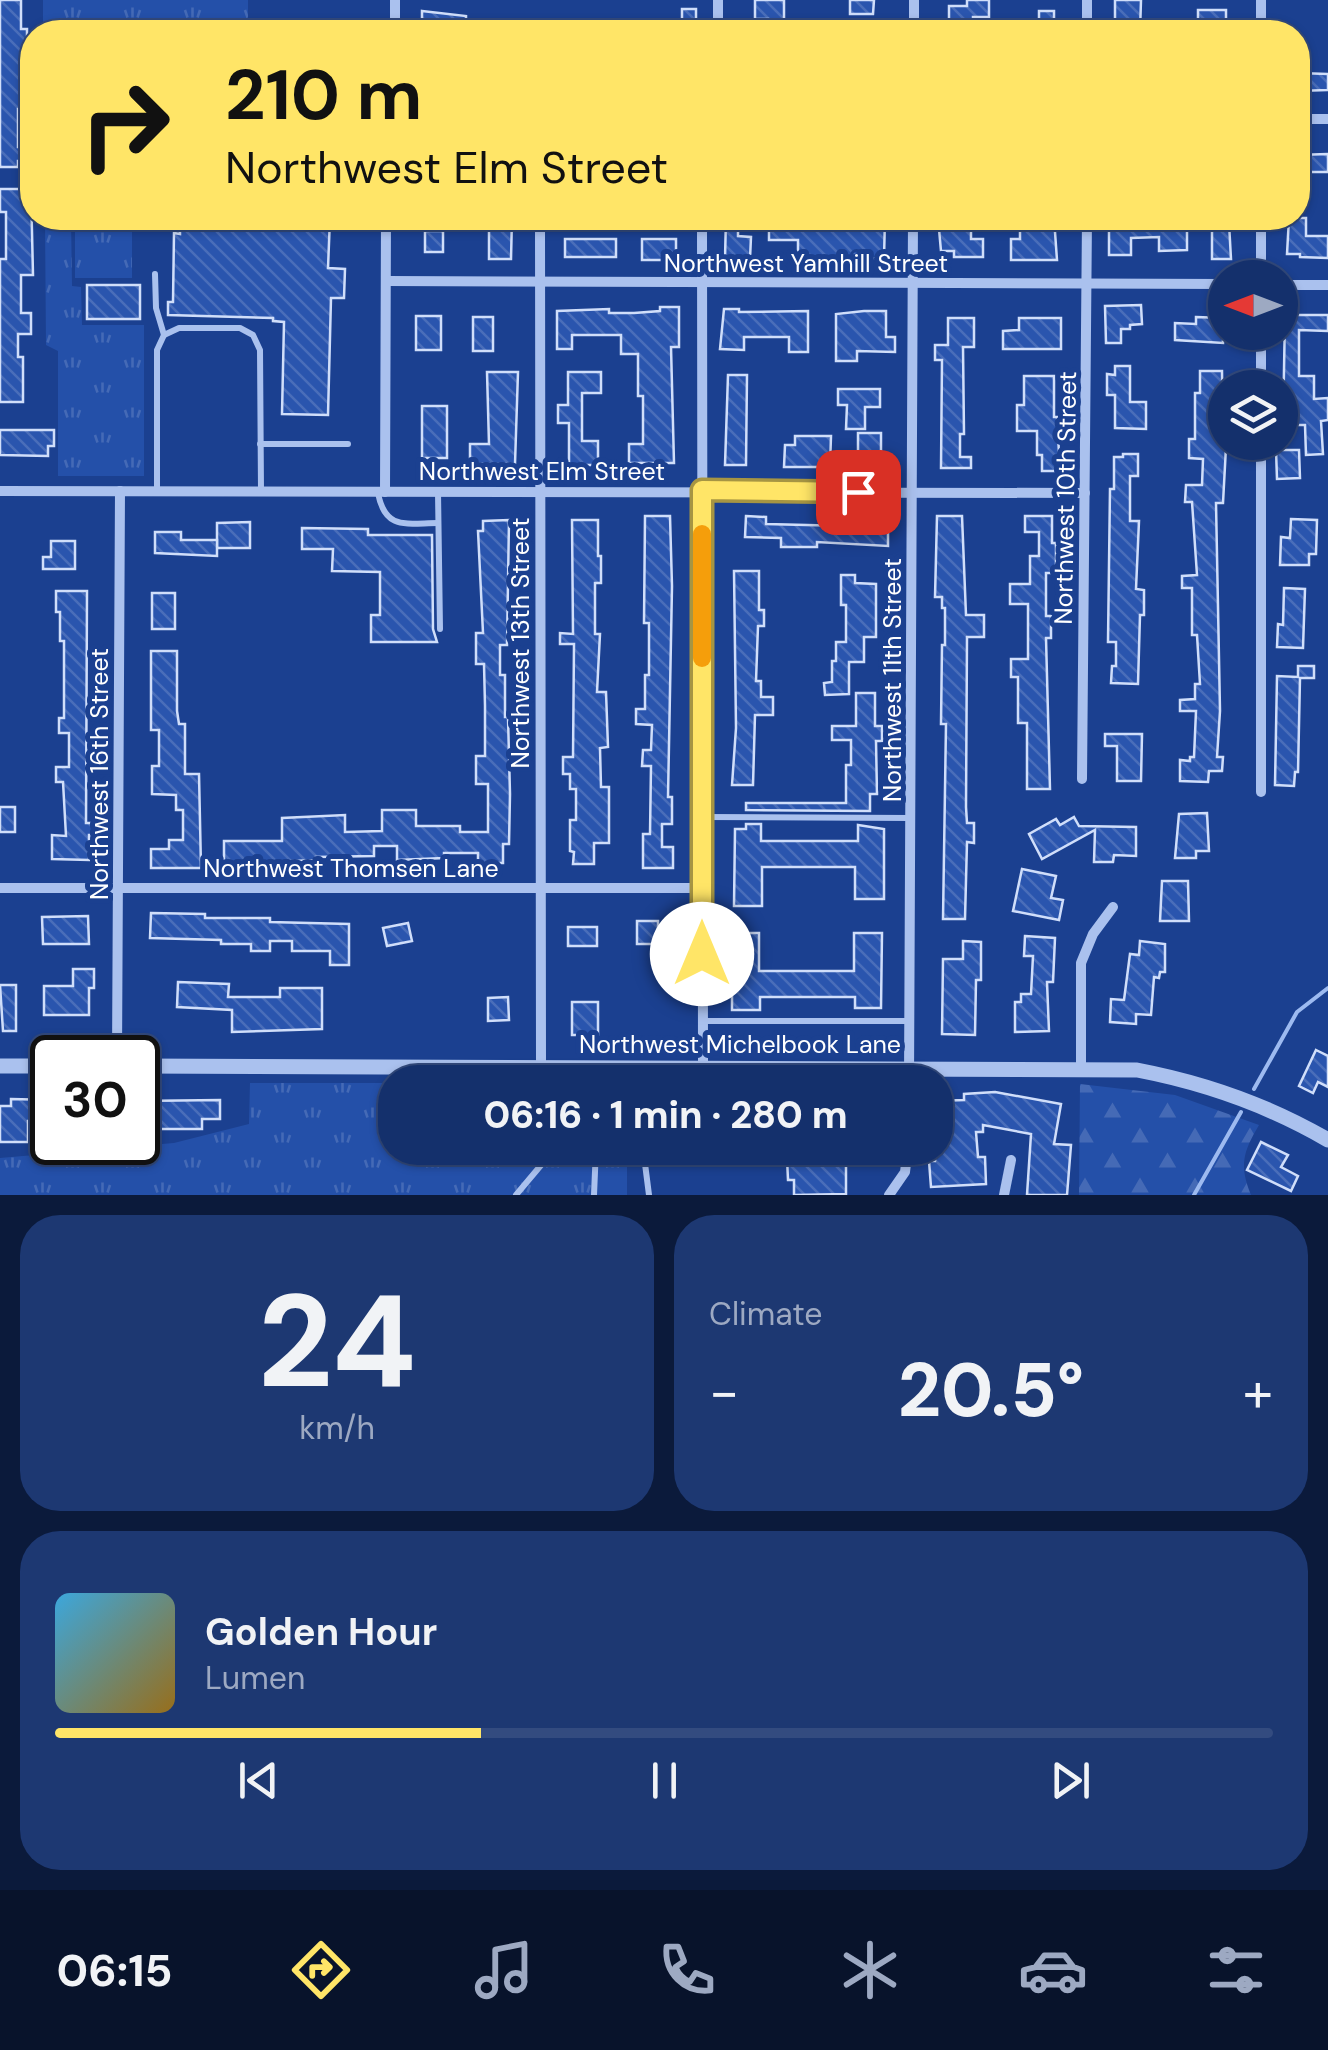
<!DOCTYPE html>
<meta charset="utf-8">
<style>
:root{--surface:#14306c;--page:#1d3872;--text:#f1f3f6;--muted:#9da9c2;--line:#334b7f;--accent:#ffe567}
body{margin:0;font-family:"DM Sans",sans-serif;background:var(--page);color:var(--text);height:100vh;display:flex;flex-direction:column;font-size:38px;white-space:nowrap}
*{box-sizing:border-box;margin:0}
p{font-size:32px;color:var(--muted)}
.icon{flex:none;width:55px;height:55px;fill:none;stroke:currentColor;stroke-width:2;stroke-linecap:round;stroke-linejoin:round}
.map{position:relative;height:1195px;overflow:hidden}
.side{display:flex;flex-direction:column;gap:20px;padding:20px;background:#0b1a3b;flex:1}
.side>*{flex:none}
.top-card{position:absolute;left:20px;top:20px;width:1290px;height:210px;border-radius:40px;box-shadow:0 2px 8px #0004,0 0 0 2px var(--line);background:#ffe567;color:#111;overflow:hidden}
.needle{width:65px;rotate:270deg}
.buttons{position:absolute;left:1208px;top:260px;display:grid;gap:20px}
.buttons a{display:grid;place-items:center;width:90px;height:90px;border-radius:50%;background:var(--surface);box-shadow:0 2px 8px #0004,0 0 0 2px var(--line);font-size:50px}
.speed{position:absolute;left:30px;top:1035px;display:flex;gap:20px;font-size:50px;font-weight:700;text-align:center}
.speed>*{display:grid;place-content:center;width:130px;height:130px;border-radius:50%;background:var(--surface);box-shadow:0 2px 8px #0004,0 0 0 2px var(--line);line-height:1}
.speed .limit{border:5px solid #111;border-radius:15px;background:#fff;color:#111}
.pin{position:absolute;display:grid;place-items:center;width:85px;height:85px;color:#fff;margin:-42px;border-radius:20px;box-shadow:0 5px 15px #0006}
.me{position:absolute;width:110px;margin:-55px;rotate:0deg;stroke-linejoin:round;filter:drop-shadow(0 0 8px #0008)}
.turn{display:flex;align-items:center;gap:35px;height:210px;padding:0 40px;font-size:45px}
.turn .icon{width:130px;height:130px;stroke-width:2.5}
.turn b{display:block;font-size:70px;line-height:85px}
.big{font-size:75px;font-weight:800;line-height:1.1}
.side .card{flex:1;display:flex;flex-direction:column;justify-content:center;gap:15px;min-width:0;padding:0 35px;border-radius:40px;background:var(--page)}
.side .dial{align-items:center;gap:0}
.dial b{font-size:130px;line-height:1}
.song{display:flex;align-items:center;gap:30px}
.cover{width:120px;height:120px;border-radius:15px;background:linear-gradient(135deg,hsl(200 70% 55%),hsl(40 70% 35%))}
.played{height:10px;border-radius:5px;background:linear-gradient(90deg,var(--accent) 35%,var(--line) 35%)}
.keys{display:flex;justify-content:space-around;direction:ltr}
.heat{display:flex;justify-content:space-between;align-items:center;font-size:55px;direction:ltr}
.side .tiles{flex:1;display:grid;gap:20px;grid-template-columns:1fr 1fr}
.card:last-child{grid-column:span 2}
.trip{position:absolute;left:378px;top:1065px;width:575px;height:100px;border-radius:40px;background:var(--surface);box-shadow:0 2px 8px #0004,0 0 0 2px var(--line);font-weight:800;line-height:100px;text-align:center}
.menu{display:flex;height:160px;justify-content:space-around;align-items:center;background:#08132b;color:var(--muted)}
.menu .icon{width:70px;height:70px}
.menu .current{color:var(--accent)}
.menu b{font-size:45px;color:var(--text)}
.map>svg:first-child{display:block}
.grass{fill:url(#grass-tufts)}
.forest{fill:url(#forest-firs)}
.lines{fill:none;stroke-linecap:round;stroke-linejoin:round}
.stream{stroke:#9dbaf0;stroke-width:4}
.building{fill:url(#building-back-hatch);stroke:#d0defa;stroke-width:2.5}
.service{stroke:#aac1ee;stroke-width:6}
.minor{stroke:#aac1ee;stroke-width:10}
.tertiary{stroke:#aac1ee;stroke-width:15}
.route-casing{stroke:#a69543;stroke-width:25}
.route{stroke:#ffe567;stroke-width:18}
.slow{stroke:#f59e0b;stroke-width:18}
.labels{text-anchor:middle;stroke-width:10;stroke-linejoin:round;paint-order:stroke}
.street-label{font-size:25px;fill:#fff;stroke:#1b4090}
</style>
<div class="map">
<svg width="1328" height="1195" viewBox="0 0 1328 1195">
<defs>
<pattern id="grass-tufts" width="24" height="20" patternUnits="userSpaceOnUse" patternTransform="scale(2.5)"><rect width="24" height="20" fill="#2450a9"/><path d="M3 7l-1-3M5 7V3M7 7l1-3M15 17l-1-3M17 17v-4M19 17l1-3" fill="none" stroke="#456ab6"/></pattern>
<pattern id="forest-firs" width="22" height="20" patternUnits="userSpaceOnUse" patternTransform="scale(2.5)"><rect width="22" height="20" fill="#2450a9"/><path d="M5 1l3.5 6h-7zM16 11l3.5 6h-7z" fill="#456ab6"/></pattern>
<pattern id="building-back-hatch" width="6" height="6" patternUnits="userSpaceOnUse" patternTransform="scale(2.5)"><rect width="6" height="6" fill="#2a55ae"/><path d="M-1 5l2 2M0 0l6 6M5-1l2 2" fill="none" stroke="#4a6eba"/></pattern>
</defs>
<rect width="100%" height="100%" fill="#1b4090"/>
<g class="grass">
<rect x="43" y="0" width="205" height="32"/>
<polygon points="45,218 71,218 72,286 81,287 82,325 144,325 144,476 58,476 58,351 46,345"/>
<rect x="75" y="218" width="57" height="60"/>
<polygon points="250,1083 395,1083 395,1148 627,1148 627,1195 0,1195 0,1158 174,1143 249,1124"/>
</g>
<path class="forest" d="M1080,1084L1175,1095L1259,1125C1243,1152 1239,1165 1251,1195H1079Z"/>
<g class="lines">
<g class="stream">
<polyline points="1254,1089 1297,1012 1328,988"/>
<polyline points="1194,1195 1241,1112"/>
</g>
</g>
<g class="building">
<polygon points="0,0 21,0 21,29 27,29 27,66 32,66 32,109 18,109 18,147 30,147 30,161 18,161 18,167 0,167"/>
<polygon points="755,0 784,0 784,32 768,32 768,19 755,19"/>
<polygon points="850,0 874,0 873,14 850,14"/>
<polygon points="967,0 989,0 989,17 973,17 973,32 949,32 949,6 967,6"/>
<polygon points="1115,0 1141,0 1140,32 1115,32"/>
<rect x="682" y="9" width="14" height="23"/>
<rect x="1198" y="10" width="28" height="22"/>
<polygon points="422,11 466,16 466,32 422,32"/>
<rect x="1039" y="11" width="15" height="21"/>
<rect x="532" y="21" width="83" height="11"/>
<polygon points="1298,73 1328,74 1328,90 1298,91"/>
<polygon points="1328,154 1328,172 1298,172 1298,155"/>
<polygon points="0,189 31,189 33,275 21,275 21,313 31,313 31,334 18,334 18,357 23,357 23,402 0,402 0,259 6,259 6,212 0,212"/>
<polygon points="180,218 330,218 328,268 345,269 344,298 331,298 328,415 282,414 284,322 273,321 273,318 168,315 168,302 173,302 174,233 180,234"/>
<polygon points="489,218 512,218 511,259 489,259"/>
<polygon points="726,218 738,218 738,236 751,237 750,259 725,259"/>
<polygon points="769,218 812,218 812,229 865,228 865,218 885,218 884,258 798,259 798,240 769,240"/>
<polygon points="938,218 971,218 971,239 983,239 983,257 954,257 954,251 941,251"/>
<polygon points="1020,218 1054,218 1057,260 1011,260 1011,239 1020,239"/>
<polygon points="1136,218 1148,218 1148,225 1187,224 1187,250 1159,251 1159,237 1131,238 1131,255 1109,255 1109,225 1126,225 1127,219"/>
<polygon points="1289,218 1306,218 1306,236 1328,236 1328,258 1300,257 1300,254 1287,254"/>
<polygon points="1212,223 1229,223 1231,259 1212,259"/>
<rect x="425" y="231" width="18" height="21"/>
<rect x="565" y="239" width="51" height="18"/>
<rect x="642" y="239" width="34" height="21"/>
<rect x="87" y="285" width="53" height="34"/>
<polygon points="1141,305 1142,324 1130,325 1130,329 1121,329 1121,343 1106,343 1105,306"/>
<polygon points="660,307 679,307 679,347 671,347 674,463 629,463 629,444 643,444 643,396 638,396 638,354 621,354 621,335 572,335 572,349 557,349 557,311 609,309 609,313 634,313 660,311"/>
<polygon points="724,309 739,309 739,312 808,311 808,352 789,352 789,337 744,337 744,350 720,349"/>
<polygon points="864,311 886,311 886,337 895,337 895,352 857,351 857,361 836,361 836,314"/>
<polygon points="1285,315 1328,315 1328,331 1299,330 1299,376 1314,376 1314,399 1328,398 1328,420 1321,421 1323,454 1306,455 1305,425 1283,425"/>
<rect x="416" y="316" width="25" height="34"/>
<rect x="473" y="317" width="20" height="34"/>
<polygon points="1196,317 1223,318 1223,343 1175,340 1175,323 1196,324"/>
<polygon points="948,318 974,318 974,347 963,347 964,434 960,434 960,457 971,457 971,468 941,468 942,360 935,360 935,345 948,345"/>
<polygon points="1019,318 1061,318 1061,349 1003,349 1003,331 1019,330"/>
<polygon points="1115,366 1130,366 1130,402 1146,402 1146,429 1115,428 1115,395 1107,395 1107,374 1115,375"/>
<polygon points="1200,371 1222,371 1223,447 1226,447 1223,503 1216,503 1220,711 1217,757 1223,757 1222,771 1209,771 1208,782 1180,781 1180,760 1190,761 1190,757 1194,757 1196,711 1180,711 1180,700 1195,699 1195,684 1200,684 1197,635 1192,635 1192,588 1182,588 1182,576 1197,575 1192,502 1185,502 1186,485 1202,485 1203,459 1189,458 1189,439 1195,439 1195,393 1200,393"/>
<polygon points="487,372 518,372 515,464 470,464 470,444 489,444"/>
<polygon points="568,372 601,372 601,393 582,393 582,441 598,441 598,465 569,465 569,423 558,423 558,405 568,405"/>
<polygon points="728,375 747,375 746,465 725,465"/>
<polygon points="1024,376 1054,376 1054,417 1057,417 1060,471 1042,471 1042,455 1037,455 1037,431 1017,431 1017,405 1024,405"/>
<polygon points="838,389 880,389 880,407 865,407 865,429 846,429 847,405 838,405"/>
<rect x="422" y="406" width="25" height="52"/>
<polygon points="0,430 54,430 54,446 48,446 48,456 0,455"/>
<rect x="858" y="433" width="23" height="32"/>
<polygon points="795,436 831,436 830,467 784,467 785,445 795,445"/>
<polygon points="1276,450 1299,450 1300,478 1277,479"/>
<polygon points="1123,454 1138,454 1138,476 1130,476 1130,521 1139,521 1136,589 1144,590 1144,615 1140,615 1138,684 1111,683 1112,666 1116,666 1116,642 1108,642 1110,489 1114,489 1114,457 1123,457"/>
<polygon points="645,516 670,516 672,586 668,797 672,797 672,824 662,824 662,847 673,847 673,868 643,868 643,834 650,834 651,766 642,766 643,750 651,750 652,725 636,724 636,709 645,709 645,675 649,675 649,623 644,623"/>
<polygon points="746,516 766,517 766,524 888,527 888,546 817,542 817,547 781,547 781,538 745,537"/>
<polygon points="937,516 962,516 966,615 984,615 984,637 967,637 966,807 967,823 974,823 974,843 967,842 965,919 943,919 946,724 941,724 942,645 945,645 945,608 942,608 942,597 935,597"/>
<polygon points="1025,516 1052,516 1052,543 1056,543 1056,573 1046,573 1046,616 1051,616 1051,638 1046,638 1050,789 1027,789 1027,723 1018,723 1018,677 1011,677 1011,659 1028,659 1028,604 1010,604 1010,584 1030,584 1030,556 1039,556 1039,532 1025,532"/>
<polygon points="1291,519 1317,520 1316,554 1309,554 1309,565 1280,565 1281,537 1290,538"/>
<polygon points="509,520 507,645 500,645 500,675 505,675 505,717 508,717 510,794 509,844 503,844 503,863 478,863 478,853 444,853 444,858 397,860 397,846 374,846 374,856 316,857 316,860 224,864 224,841 282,841 282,818 345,815 345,832 382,831 382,810 416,810 416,826 460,826 460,832 488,832 488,784 476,784 476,756 485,756 485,706 484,664 476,664 476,633 483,633 478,531 483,531 483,521"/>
<polygon points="572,520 598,520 598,556 601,556 601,583 595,583 595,634 600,634 597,692 606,692 608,747 600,748 601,787 609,787 609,843 594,843 594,864 573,864 574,852 570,851 570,820 576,820 576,789 570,789 570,774 563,774 563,757 573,757 574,644 560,644 560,633 573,634"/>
<polygon points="250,522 250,548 217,548 217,523"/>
<polygon points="302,528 368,529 368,535 432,535 433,629 437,642 371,642 371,615 380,615 380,572 332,571 333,549 302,549"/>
<polygon points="155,532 181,532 181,540 217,540 217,556 155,553"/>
<polygon points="51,541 75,541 75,569 43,569 43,557 51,557"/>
<polygon points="734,571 759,571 759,610 764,610 764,626 758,626 756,681 761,681 761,697 773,697 773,715 755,715 753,785 732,785 736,728"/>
<polygon points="841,575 855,575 855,583 876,584 876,637 864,637 864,662 849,662 849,694 825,695 824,683 832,682 832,661 836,661 836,642 846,642 846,605 841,605"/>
<polygon points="1284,588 1305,589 1303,648 1277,647 1278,624 1283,625"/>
<polygon points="56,591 87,591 86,823 97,823 97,835 89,835 89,860 52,859 52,835 66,836 63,782 56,782 56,767 69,767 69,733 59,733 59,718 64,718 64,641 60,641 60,612 56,612"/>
<rect x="152" y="593" width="23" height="36"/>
<polygon points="151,651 177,651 177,711 179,724 185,724 185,774 199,774 201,868 151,868 151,849 169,849 169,840 183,840 183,810 176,810 176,795 152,794 152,766 159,766 159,730 151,730"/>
<polygon points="1298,666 1314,666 1314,678 1300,678 1298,772 1295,772 1294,786 1275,785 1277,676 1298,677"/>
<polygon points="856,693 875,693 875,726 882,726 882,741 876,741 877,794 870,794 870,811 746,810 746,803 846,803 846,765 851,765 851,740 832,740 832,726 856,726"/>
<polygon points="1105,734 1142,734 1141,781 1117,781 1117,746 1105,746"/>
<rect x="0" y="807" width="15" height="25"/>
<polygon points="1207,813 1209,851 1196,851 1196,858 1175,858 1179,814"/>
<polygon points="1074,817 1079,826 1136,827 1136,856 1114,855 1113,862 1094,862 1095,830 1042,859 1029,834 1056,819 1060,825"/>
<polygon points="746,824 761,824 761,841 858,841 858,825 884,829 884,899 855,899 855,867 762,867 762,906 734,906 735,829 746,829"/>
<polygon points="1022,869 1056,876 1051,898 1063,900 1059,920 1013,911"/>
<polygon points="1162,881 1188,881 1189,921 1160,921"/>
<polygon points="151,913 205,914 205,918 270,918 270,922 349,924 349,965 330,965 330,951 292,951 292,941 270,941 270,951 251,951 251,944 221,944 221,940 150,938"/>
<polygon points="88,916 89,944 43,944 42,917"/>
<rect x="637" y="921" width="21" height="23"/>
<polygon points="408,923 412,941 387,946 383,928"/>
<rect x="568" y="927" width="29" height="19"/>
<polygon points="732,933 759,933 759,971 854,971 854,933 882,933 881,1008 855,1008 855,997 760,997 760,1010 732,1010"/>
<polygon points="1025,936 1055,938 1053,982 1047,982 1049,1031 1015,1032 1015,1002 1021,1002 1021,994 1031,994 1033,956 1024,956"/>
<polygon points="963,941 981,942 981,980 976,980 975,1035 942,1034 943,959 963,959"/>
<polygon points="1140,941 1165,944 1165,972 1160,972 1159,978 1154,977 1151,1015 1136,1014 1136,1024 1110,1022 1111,999 1124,1000 1130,954 1139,955"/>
<polygon points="73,969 94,969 94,988 89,988 89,1015 44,1015 44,986 73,986"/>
<polygon points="178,982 229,984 228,997 280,997 280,988 322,988 322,1029 232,1032 232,1010 177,1007"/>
<polygon points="0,985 16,985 16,1031 3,1031"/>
<polygon points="508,997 509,1020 488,1021 488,998"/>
<rect x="572" y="1002" width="26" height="33"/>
<polygon points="1316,1050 1328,1056 1328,1087 1318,1082 1313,1093 1299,1086"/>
<polygon points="995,1092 1061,1104 1054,1144 1071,1145 1067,1195 1027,1195 1031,1134 983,1125 983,1132 976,1132 978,1157 985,1157 986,1184 931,1187 929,1161 935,1161 937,1145 936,1101 964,1100 964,1094"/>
<polygon points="11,1099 52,1100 52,1121 28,1121 28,1142 0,1142 0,1106 11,1106"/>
<polygon points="220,1100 220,1119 202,1119 202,1129 157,1129 157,1133 138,1133 138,1101"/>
<polygon points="1261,1142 1288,1155 1281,1167 1298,1176 1291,1191 1247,1170"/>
<polygon points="846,1150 846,1194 794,1195 794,1180 788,1180 787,1158 817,1156 817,1151"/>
</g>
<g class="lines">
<g class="service">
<polyline points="155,274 156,308 164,335"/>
<polyline points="260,444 348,444"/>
<polyline points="157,491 157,350 164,335 179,328 240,328 253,335 260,350 261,491"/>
<polyline points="438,492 440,629"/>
<path d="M378,493C385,531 407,523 438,523"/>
<polyline points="704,817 911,818"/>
<polyline points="704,1021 909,1021"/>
<polyline points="643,1148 649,1195"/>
<polyline points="516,1195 542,1164 545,1148"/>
<polyline points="594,1195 596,1148"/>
</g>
<g class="minor">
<polyline points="1261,0 1261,32"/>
<polyline points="395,32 395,0"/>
<polyline points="718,32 718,0"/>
<polyline points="914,32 914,0"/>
<polyline points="1087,32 1087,0"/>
<polyline points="1298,119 1328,119"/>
<polyline points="540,218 541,1068"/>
<polyline points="702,218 703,1069"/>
<polyline points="1261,218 1261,278"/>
<polyline points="386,281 1225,284"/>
<polyline points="1280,285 1328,285"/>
<polyline points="1261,332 1261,388"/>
<polyline points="1261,442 1261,792"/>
<polyline points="0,491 1085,493"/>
<polyline points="385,492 386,218"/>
<polyline points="1082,779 1087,218"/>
<polyline points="0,888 703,888"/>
<polyline points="117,1058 120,491"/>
<polyline points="1081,1068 1081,963 1093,934 1113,907"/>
<polyline points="909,1082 913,218"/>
<polyline points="889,1195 905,1172 908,1148"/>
<polyline points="1004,1195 1011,1160"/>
</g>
<g class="tertiary">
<polyline points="0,1066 52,1066"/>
<path d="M138,1066L1137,1070C1205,1083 1268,1105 1328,1140"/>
</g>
</g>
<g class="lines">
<defs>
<polyline id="route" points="702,954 702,490 858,492"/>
</defs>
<use href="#route" class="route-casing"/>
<use href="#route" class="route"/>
<polyline class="slow" points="702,534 702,658"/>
</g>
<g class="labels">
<g class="street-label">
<text x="806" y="272">Northwest Yamhill Street</text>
<text x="542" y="480">Northwest Elm Street</text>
<text transform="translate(1065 498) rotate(-89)" y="9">Northwest 10th Street</text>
<text transform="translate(520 643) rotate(-90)" y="9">Northwest 13th Street</text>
<text transform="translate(892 680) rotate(-90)" y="9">Northwest 11th Street</text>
<text transform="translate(99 774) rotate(-90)" y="9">Northwest 16th Street</text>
<text x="351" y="877">Northwest Thomsen Lane</text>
<text x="740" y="1053">Northwest Michelbook Lane</text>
</g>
</g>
</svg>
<div class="buttons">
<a><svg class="needle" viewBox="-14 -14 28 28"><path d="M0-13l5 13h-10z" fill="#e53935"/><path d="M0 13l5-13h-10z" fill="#9da9c2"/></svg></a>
<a><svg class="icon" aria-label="layers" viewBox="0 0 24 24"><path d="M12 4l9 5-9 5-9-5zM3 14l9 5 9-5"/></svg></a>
</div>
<div class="speed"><div class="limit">30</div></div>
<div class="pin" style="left:858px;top:492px;background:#d93025"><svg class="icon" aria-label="arrive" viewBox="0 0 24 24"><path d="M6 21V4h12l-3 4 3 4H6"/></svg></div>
<svg class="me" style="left:702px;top:954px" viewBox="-20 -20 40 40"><circle r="19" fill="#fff"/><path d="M0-13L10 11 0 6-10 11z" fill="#ffe567"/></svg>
<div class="trip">06:16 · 1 min · 280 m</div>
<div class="top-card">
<div class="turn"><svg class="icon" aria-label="right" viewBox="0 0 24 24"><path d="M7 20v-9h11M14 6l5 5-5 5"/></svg><div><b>210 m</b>Northwest Elm Street</div></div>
</div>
</div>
<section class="side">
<div class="tiles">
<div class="card dial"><b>24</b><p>km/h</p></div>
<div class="card"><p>Climate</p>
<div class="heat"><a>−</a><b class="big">20.5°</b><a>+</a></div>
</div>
<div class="card">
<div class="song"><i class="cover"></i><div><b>Golden Hour</b><p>Lumen</p></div></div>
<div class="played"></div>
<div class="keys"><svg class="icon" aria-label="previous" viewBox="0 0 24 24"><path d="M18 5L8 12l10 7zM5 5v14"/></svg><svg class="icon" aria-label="pause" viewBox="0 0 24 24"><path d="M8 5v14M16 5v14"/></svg><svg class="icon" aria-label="next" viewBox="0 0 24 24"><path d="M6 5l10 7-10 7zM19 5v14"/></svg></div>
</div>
</div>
</section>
<nav class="menu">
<b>06:15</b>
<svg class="icon current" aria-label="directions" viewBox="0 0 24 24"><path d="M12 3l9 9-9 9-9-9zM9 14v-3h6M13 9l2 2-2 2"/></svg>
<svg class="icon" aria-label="music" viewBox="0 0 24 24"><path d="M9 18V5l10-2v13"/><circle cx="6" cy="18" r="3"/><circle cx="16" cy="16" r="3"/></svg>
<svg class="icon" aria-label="phone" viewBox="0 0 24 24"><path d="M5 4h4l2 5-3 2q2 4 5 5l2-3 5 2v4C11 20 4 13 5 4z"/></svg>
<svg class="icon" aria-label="climate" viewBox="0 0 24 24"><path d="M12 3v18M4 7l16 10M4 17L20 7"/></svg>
<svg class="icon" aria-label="car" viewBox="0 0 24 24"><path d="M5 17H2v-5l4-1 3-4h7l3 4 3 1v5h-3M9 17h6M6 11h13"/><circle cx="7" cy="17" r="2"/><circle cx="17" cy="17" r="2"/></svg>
<svg class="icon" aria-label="filters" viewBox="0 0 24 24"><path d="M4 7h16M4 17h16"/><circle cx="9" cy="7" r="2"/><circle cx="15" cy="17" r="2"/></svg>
</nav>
